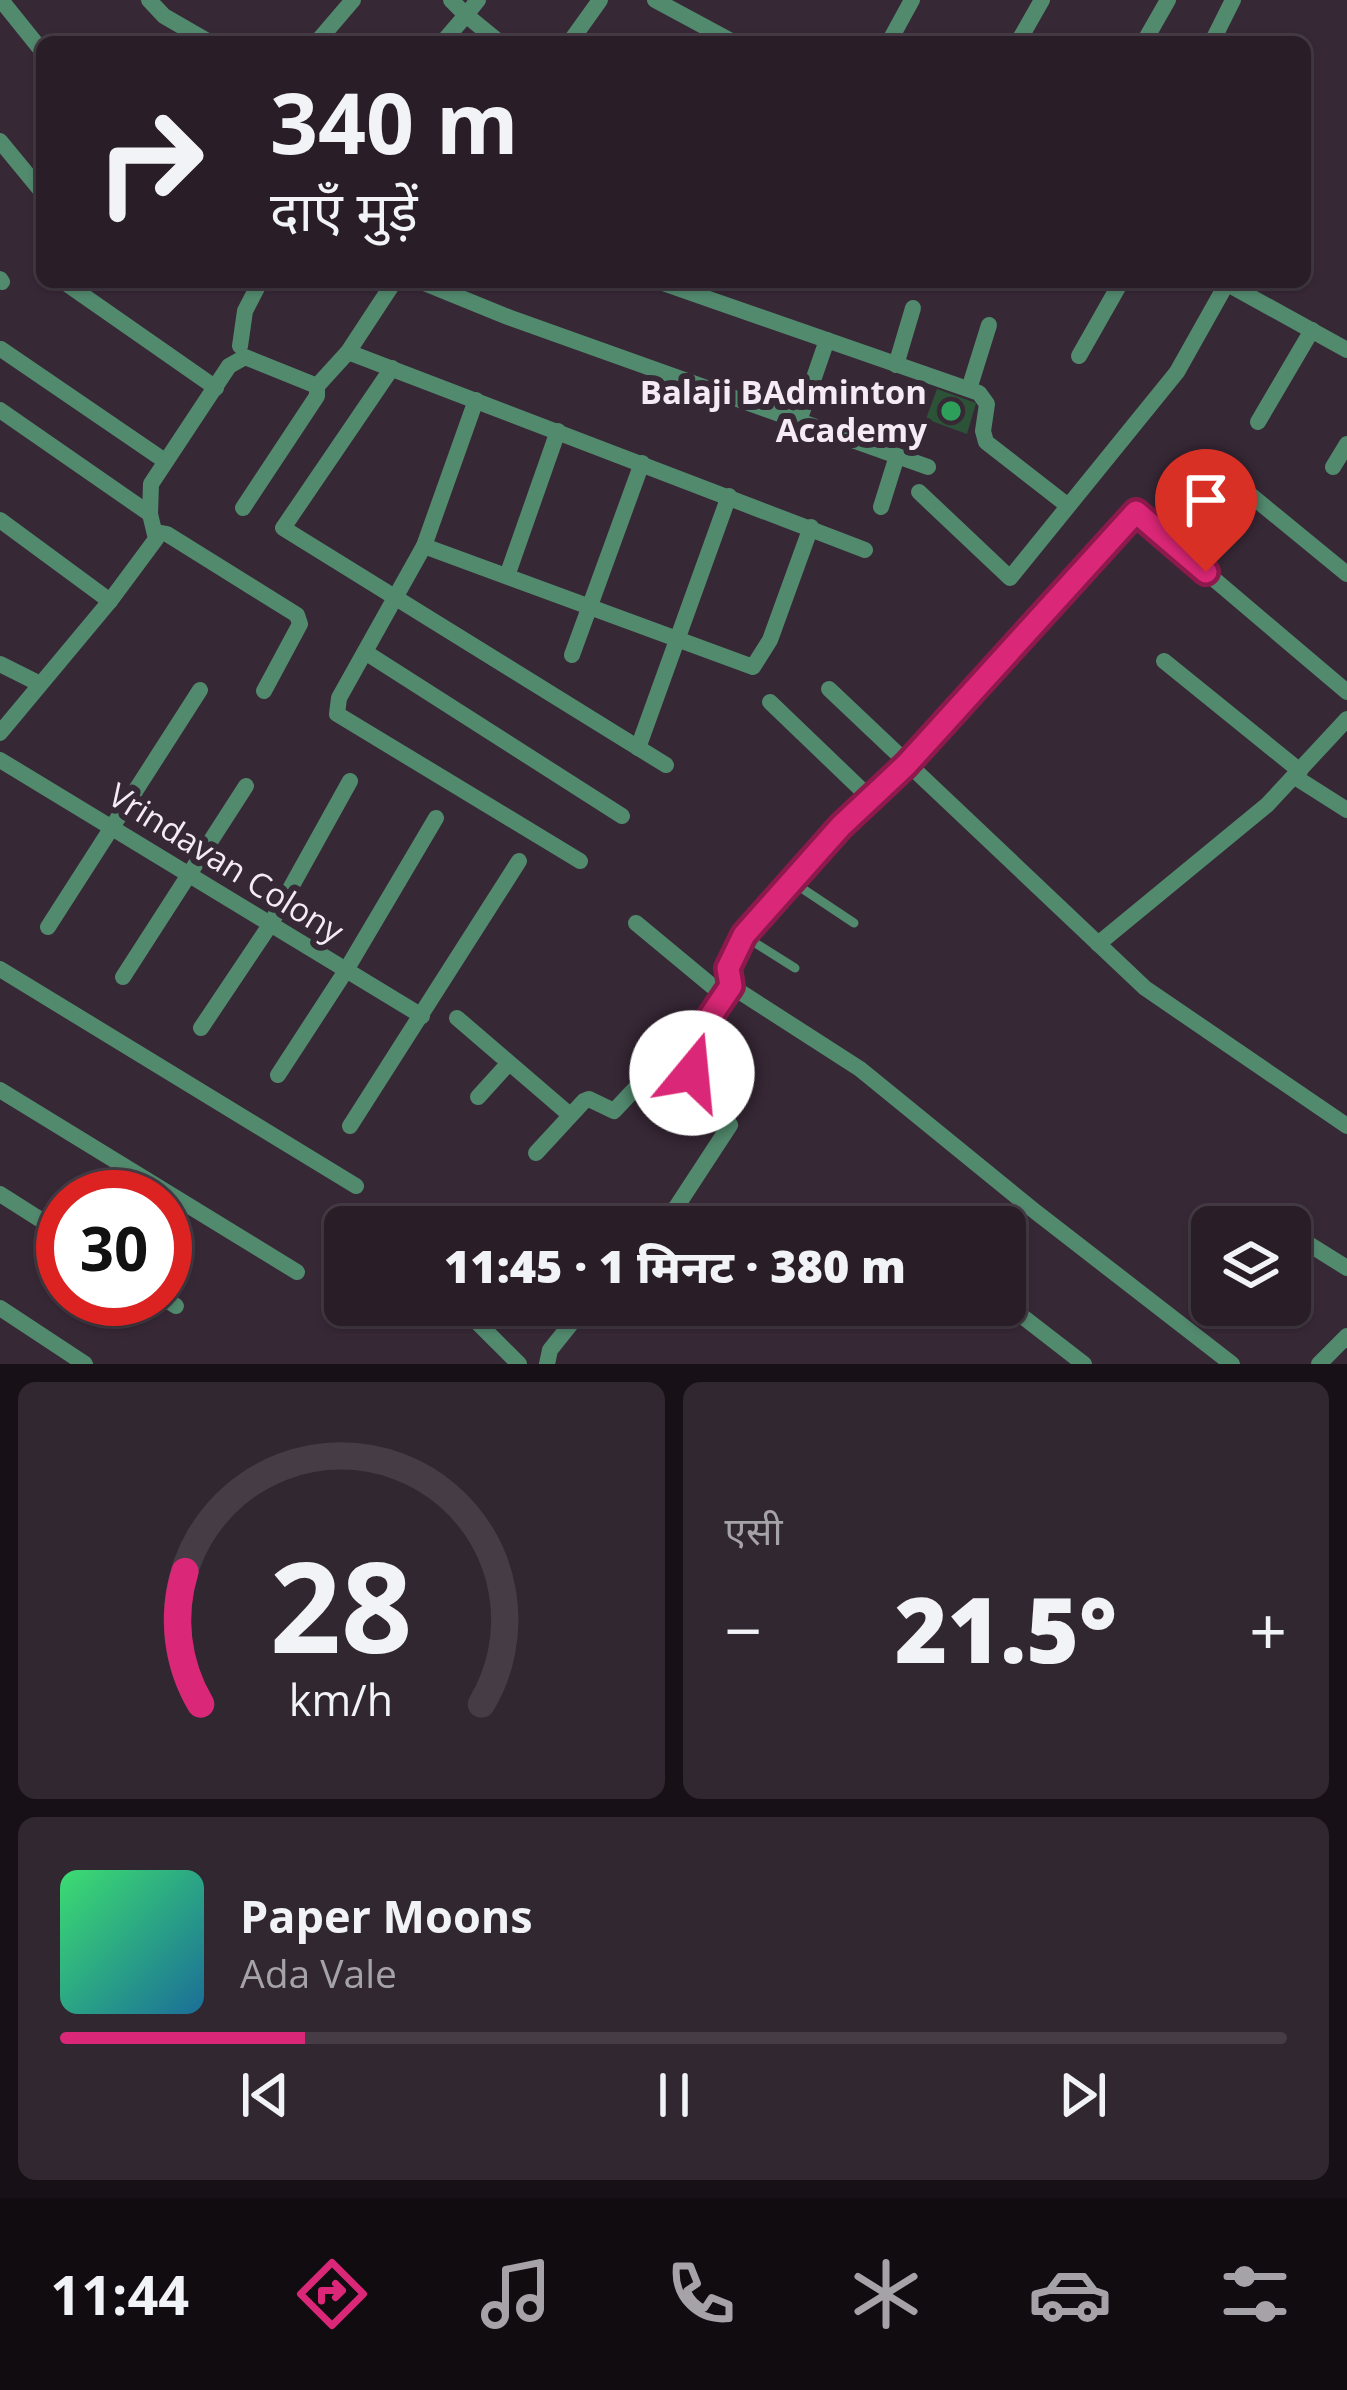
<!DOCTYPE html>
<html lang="hi">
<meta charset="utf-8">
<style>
:root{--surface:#291e28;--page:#312730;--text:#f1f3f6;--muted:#a5a2a8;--line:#453c45;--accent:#db2777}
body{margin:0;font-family:"Open Sans","Noto Sans Devanagari",sans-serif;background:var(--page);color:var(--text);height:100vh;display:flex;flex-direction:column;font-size:45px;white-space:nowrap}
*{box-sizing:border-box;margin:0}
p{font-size:39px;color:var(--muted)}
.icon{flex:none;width:66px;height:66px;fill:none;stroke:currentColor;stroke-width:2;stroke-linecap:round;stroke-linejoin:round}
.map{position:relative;height:1364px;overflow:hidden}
.panel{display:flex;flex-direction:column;gap:18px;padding:18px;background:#171016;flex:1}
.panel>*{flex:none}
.guide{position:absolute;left:36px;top:36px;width:1275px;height:252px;border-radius:18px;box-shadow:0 3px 9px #0004,0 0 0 3px var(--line);background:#291e28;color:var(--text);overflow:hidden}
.fabs{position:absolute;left:1191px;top:1206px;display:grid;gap:24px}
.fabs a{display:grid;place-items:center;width:120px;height:120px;border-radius:18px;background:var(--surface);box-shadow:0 3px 9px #0004,0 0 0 3px var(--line);font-size:60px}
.speed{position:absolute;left:36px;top:1170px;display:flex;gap:24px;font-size:60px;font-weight:700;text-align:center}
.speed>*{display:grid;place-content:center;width:156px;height:156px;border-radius:50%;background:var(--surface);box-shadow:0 3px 9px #0004,0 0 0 3px var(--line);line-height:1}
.speed .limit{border:18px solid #d22;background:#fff;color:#111}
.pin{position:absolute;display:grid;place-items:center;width:102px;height:102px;color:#fff;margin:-123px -51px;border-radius:50% 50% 50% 0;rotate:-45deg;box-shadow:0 0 12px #0007}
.pin .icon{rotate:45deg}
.me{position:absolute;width:132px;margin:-66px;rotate:17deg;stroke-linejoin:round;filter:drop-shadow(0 0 9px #0008)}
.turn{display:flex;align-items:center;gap:42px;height:252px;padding:0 36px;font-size:54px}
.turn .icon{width:156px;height:156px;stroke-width:2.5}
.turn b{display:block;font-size:84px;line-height:102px}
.big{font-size:90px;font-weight:800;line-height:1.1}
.panel .card{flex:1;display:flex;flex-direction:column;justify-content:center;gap:18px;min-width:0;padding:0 42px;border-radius:18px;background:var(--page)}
.panel .dial{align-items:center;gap:0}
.dial svg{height:312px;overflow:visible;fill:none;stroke:var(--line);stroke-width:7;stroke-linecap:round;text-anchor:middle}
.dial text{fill:var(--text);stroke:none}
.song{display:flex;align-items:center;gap:36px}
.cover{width:144px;height:144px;border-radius:18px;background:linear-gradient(135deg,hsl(140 70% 55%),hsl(200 70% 35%))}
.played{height:12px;border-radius:6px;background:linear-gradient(90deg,var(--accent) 20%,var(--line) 20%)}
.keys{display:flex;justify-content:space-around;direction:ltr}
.heat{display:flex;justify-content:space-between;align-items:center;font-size:66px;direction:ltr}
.panel .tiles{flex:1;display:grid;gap:18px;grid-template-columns:1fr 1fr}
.card:last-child{grid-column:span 2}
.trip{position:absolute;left:324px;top:1206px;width:702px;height:120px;border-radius:18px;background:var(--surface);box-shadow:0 3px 9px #0004,0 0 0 3px var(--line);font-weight:800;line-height:120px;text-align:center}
.tabs{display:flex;height:192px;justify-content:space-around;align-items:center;background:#100c10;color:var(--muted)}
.tabs .icon{width:84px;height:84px}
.tabs .current{color:var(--accent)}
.tabs b{font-size:54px;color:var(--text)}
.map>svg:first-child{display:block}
.green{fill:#2c5337}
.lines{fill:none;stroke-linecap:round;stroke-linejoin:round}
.lane{stroke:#528a6e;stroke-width:9}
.street{stroke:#528a6e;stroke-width:16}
.route-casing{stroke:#8e194d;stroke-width:30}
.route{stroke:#db2777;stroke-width:21}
.leisure-dot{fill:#2e9e5b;stroke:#372836;stroke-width:4.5}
.labels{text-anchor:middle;stroke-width:12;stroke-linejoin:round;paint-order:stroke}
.poi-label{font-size:33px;font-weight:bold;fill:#f5ebf4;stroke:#372836;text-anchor:end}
.street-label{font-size:33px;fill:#f5ebf4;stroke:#372836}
</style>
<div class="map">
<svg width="1347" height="1364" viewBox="0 0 1347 1364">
<rect width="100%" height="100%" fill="#372836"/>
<polygon class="green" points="937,389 976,403 967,434 926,419"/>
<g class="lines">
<g class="lane">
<polyline points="794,883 854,923"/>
<polyline points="744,936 795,968"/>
</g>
<g class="street">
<polyline points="1,0 42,51"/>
<polyline points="149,0 164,16 209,42"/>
<polyline points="478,0 466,15 499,42"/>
<polyline points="655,0 733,42"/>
<polyline points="317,42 353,0"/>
<polyline points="443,42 466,15 451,0"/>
<polyline points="570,42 600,0"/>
<polyline points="889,42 912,0"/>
<polyline points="1018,42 1042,0"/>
<polyline points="1144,42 1168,0"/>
<polyline points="1212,42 1233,0"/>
<polyline points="0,141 42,192"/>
<polyline points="41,266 42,266"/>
<polyline points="0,279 2,282"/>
<polyline points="64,282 216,388"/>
<polyline points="422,282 508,317 928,467"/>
<polyline points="660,282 979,393 987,404 983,431 986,442 1067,505"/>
<polyline points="1224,282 1347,350"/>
<polyline points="240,346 245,311 260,282"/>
<polyline points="1,349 165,461"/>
<polyline points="348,352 865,550"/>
<polyline points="1079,356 1121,282"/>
<polyline points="896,365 913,308"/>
<polyline points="392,368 283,528 666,765"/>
<polyline points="969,389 989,325"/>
<polyline points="476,400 424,546 339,698 337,714 580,861"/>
<polyline points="0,410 150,514"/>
<polyline points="799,421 827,340"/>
<polyline points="1258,422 1312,330"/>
<polyline points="1204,457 1347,574"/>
<polyline points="1333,467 1347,444"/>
<polyline points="919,492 1010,578 1177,372 1227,283"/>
<polyline points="881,507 897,456"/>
<polyline points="243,508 317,396 317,386"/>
<polyline points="0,520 110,601"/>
<polyline points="156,532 167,534 297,615 300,624 264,691"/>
<polyline points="424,546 753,667 770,640 811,527"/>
<polyline points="507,576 558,431"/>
<polyline points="365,652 622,816"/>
<polyline points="572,655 642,463"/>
<polyline points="1164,661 1300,771"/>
<polyline points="0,664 38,683"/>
<polyline points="829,689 1145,988 1347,1126"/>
<polyline points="770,702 870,798"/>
<polyline points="0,733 110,601 156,539 150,514 151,484 229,366 245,357 317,386 348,352 394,282"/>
<polyline points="638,748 729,496"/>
<polyline points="0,760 422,1016"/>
<polyline points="1295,777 1347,810"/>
<polyline points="636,923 724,996"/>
<polyline points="48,927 200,690"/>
<polyline points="1098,944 1267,805 1347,719"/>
<polyline points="0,969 356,1186"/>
<polyline points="123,977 246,786"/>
<polyline points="731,986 860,1069 1032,1209 1232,1364"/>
<polyline points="457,1018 570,1115"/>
<polyline points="201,1028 270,925 350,781"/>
<polyline points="278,1075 345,972 436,818"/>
<polyline points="0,1090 297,1272"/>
<polyline points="478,1097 509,1063"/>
<polyline points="350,1126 519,861"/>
<polyline points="536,1153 584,1101 589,1099 614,1111 677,1044 691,1045"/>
<polyline points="0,1194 63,1234"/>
<polyline points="658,1227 677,1206 730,1125 693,1077 691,1048 731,986 728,968 744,936 1136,513 1347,692"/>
<polyline points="1291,1233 1347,1268"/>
<polyline points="165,1299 176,1306"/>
<polyline points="1005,1303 1084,1364"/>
<polyline points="460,1305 519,1364"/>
<polyline points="0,1308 85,1364"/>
<polyline points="547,1364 550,1350 586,1305"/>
<polyline points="1319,1364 1347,1336"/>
</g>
</g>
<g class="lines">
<defs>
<polyline id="route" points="692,1073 691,1045 731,986 728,968 744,935 841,826 906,765 1136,512 1206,572"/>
</defs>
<use href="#route" class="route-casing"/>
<use href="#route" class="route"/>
</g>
<circle class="leisure-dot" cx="951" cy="411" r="12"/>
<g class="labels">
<g class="poi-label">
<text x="927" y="404">Balaji BAdminton<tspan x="927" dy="38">Academy</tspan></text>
</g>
<g class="street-label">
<text transform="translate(226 863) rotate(32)" y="12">Vrindavan Colony</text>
</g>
</g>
</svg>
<div class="fabs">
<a><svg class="icon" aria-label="layers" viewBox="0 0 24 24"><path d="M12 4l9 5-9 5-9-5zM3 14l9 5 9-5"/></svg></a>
</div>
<div class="speed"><div class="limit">30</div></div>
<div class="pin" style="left:1206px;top:572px;background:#d93025"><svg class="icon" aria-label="arrive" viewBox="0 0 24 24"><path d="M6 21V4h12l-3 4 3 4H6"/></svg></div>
<svg class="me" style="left:692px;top:1073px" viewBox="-20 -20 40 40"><circle r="19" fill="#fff"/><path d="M0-13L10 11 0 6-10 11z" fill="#db2777"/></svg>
<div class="trip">11:45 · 1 मिनट · 380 m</div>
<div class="guide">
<div class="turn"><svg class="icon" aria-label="right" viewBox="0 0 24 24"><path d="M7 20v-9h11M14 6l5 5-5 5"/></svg><div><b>340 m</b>दाएँ मुड़ें</div></div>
</div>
</div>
<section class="panel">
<div class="tiles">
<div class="card dial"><svg viewBox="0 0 100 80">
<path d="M14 69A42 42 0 1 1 86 69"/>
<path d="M14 69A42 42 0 0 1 10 35" stroke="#db2777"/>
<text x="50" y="56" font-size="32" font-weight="700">28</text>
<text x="50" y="72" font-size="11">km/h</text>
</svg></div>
<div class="card"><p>एसी</p>
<div class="heat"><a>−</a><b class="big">21.5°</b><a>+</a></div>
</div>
<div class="card">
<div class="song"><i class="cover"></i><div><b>Paper Moons</b><p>Ada Vale</p></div></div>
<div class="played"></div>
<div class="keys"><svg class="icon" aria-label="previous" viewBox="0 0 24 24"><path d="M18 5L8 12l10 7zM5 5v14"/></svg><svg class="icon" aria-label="pause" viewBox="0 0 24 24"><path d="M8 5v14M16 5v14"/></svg><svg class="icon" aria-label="next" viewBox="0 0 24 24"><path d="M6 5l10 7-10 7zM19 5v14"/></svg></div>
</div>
</div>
</section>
<nav class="tabs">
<b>11:44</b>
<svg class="icon current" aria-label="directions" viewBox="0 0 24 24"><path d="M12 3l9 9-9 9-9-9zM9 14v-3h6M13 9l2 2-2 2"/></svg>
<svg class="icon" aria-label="music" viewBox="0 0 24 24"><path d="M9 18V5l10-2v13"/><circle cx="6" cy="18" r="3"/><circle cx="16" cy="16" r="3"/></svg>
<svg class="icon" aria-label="phone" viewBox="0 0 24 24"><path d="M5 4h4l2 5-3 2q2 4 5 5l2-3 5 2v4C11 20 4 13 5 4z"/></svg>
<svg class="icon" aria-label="climate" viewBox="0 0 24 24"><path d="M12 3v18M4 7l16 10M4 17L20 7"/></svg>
<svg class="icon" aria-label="car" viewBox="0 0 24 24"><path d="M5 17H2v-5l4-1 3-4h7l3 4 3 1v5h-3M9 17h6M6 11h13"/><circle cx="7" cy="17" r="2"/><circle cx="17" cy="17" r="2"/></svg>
<svg class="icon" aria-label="filters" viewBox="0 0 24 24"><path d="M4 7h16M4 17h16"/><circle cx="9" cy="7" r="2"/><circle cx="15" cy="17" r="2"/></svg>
</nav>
